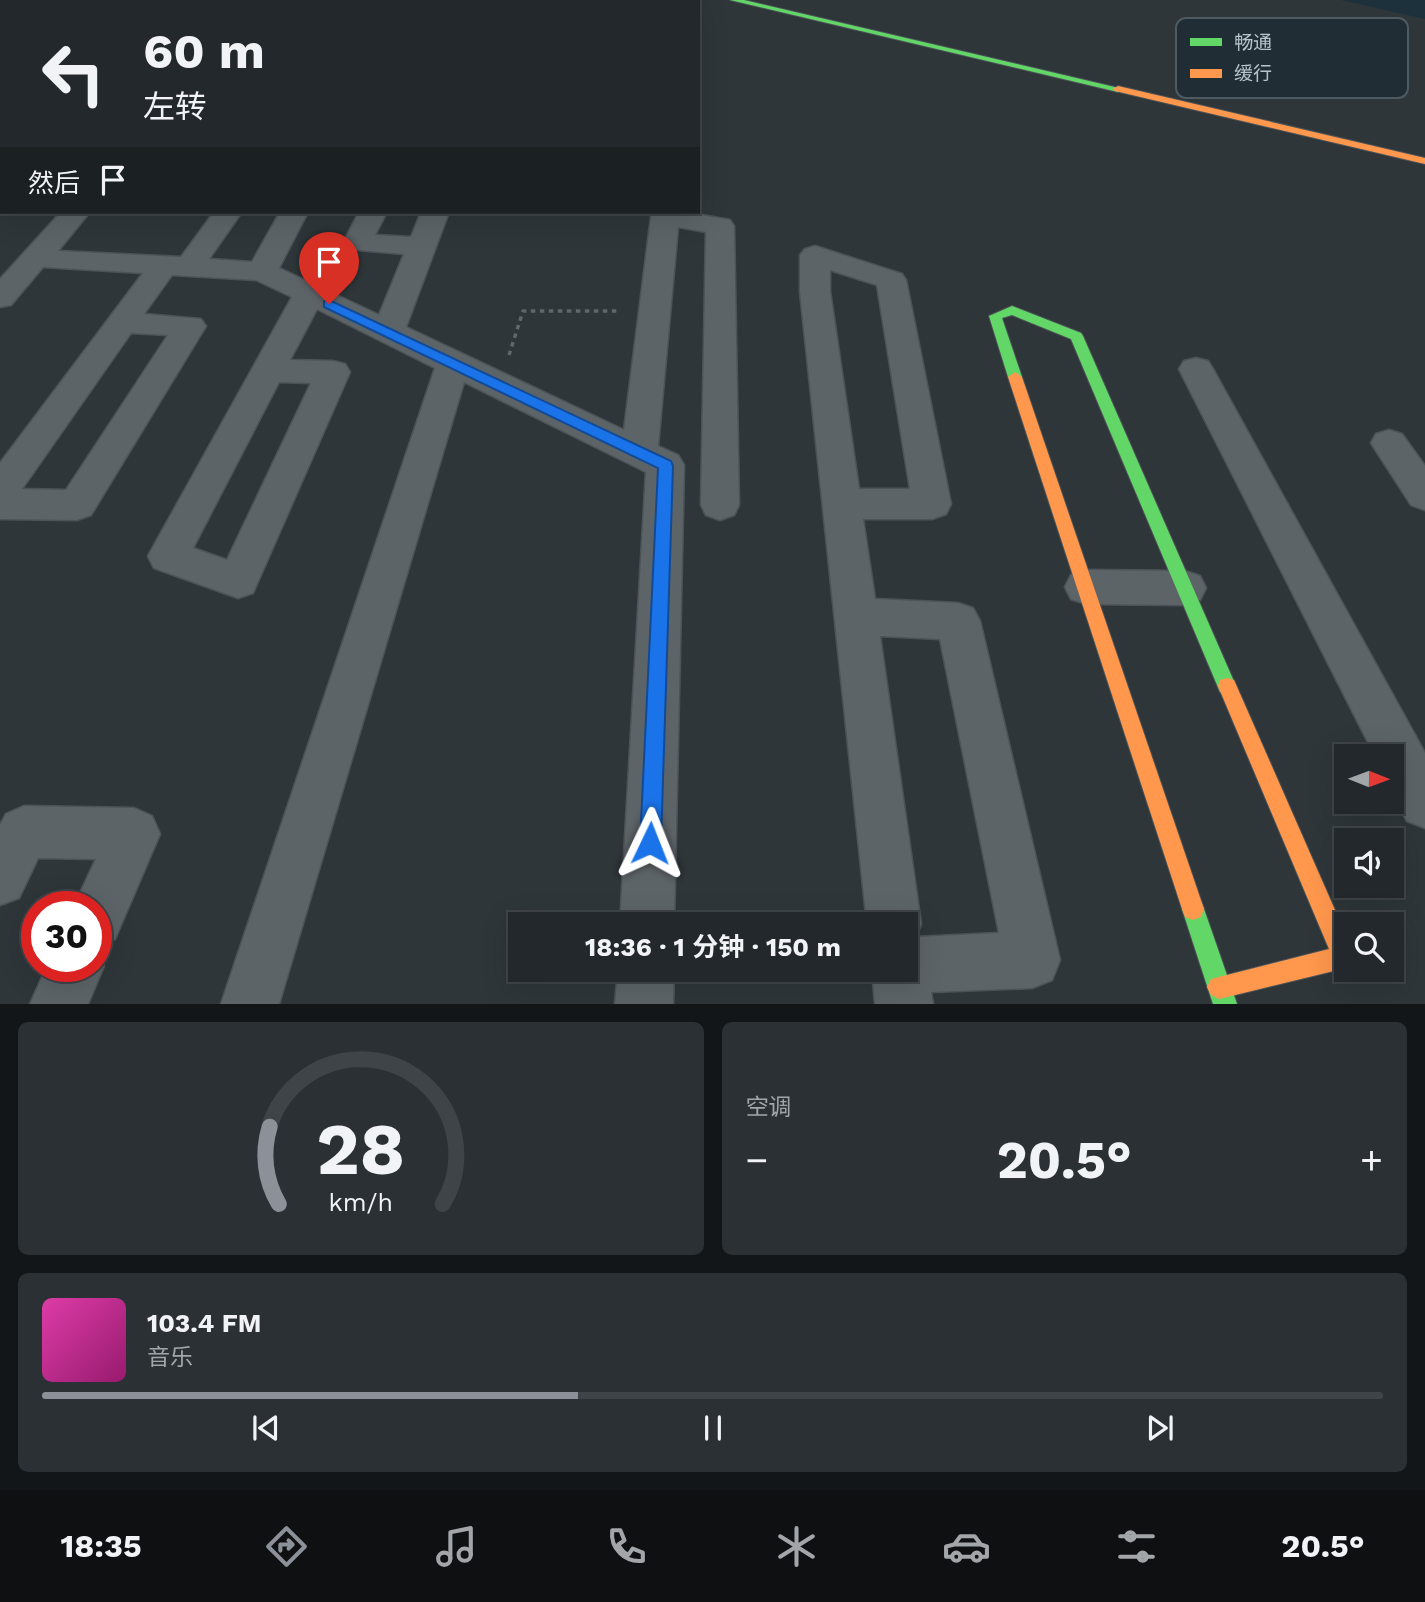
<!DOCTYPE html>
<html lang="zh">
<meta charset="utf-8">
<style>
:root{--surface:#22282c;--page:#2a3034;--text:#f1f3f6;--muted:#a2a6a9;--line:#3f4448;--accent:#8c9099}
body{margin:0;font-family:"Work Sans","Noto Sans SC",sans-serif;background:var(--page);color:var(--text);height:100vh;display:flex;flex-direction:column;font-size:26px;white-space:nowrap}
*{box-sizing:border-box;margin:0}
p{font-size:23px;color:var(--muted)}
.icon{flex:none;width:38px;height:38px;fill:none;stroke:currentColor;stroke-width:2;stroke-linecap:round;stroke-linejoin:round}
.map{position:relative;height:1004px;overflow:hidden}
.panel{display:flex;flex-direction:column;gap:18px;padding:18px;background:#131618;flex:1}
.panel>*{flex:none}
.hud{position:absolute;left:0px;top:0px;width:700px;height:214px;box-shadow:0 7px 28px #0002,0 0 0 2px var(--line);background:#22282c;color:var(--text);overflow:hidden}
.needle{width:46px;rotate:91deg}
.controls{position:absolute;left:1334px;top:744px;display:grid;gap:14px}
.controls a{display:grid;place-items:center;width:70px;height:70px;border-radius:0px;background:var(--surface);box-shadow:0 7px 28px #0002,0 0 0 2px var(--line);font-size:35px}
.speed{position:absolute;left:21px;top:891px;display:flex;gap:14px;font-size:35px;font-weight:700;text-align:center}
.speed>*{display:grid;place-content:center;width:91px;height:91px;border-radius:50%;background:var(--surface);box-shadow:0 7px 28px #0002,0 0 0 2px var(--line);line-height:1}
.speed .limit{border:10px solid #d22;background:#fff;color:#111}
.pin{position:absolute;display:grid;place-items:center;width:60px;height:60px;color:#fff;margin:-72px -30px;border-radius:50% 50% 50% 0;rotate:-45deg;box-shadow:0 0 7px #0007}
.pin .icon{rotate:45deg}
.me{position:absolute;width:77px;margin:-38px;rotate:2deg;stroke-linejoin:round;filter:drop-shadow(0 0 5px #0008)}
.turn{display:flex;align-items:center;gap:24px;height:147px;padding:0 28px;font-size:32px}
.turn .icon{width:91px;height:91px;stroke-width:2.5}
.turn b{display:block;font-size:49px;line-height:60px}
.then{display:flex;align-items:center;height:66px;padding:0 28px;background:#0003;gap:14px;font-size:26px}
.big{font-size:52px;font-weight:700;line-height:1.1}
.panel .card{flex:1;display:flex;flex-direction:column;justify-content:center;gap:10px;min-width:0;padding:0 24px;border-radius:10px;background:var(--page)}
.panel .dial{align-items:center;gap:0}
.dial svg{height:182px;overflow:visible;fill:none;stroke:var(--line);stroke-width:7;stroke-linecap:round;text-anchor:middle}
.dial text{fill:var(--text);stroke:none}
.song{display:flex;align-items:center;gap:21px}
.cover{width:84px;height:84px;border-radius:10px;background:linear-gradient(135deg,hsl(320 70% 55%),hsl(320 70% 35%))}
.played{height:7px;border-radius:4px;background:linear-gradient(90deg,var(--accent) 40%,var(--line) 40%)}
.keys{display:flex;justify-content:space-around;direction:ltr}
.heat{display:flex;justify-content:space-between;align-items:center;font-size:38px;direction:ltr}
.panel .tiles{flex:1;display:grid;gap:18px;grid-template-columns:1fr 1fr}
.card:last-child{grid-column:span 2}
.trip{position:absolute;left:508px;top:912px;width:410px;height:70px;border-radius:0px;background:var(--surface);box-shadow:0 7px 28px #0002,0 0 0 2px var(--line);font-weight:700;line-height:70px;text-align:center}
.tab-bar{display:flex;height:112px;justify-content:space-around;align-items:center;background:#0e1012;color:var(--muted)}
.tab-bar .icon{width:49px;height:49px}
.tab-bar .active{color:var(--accent)}
.tab-bar b{font-size:32px;color:var(--text)}
.map>svg:first-child{display:block}
.water{fill:#1d313d}
.lines{fill:none;stroke-linecap:round;stroke-linejoin:round}
.street-casing{stroke:#4c5357;stroke-width:3}
.fast-casing{stroke:#4c5357;stroke-width:2}
.slow-casing{stroke:#4c5357;stroke-width:2}
.path{stroke:#606769;stroke-width:3.5;stroke-dasharray:4.5 4.5;stroke-linecap:butt}
.street{fill:#5d6468;fill-rule:evenodd}
.fast{fill:#63d668;fill-rule:evenodd}
.slow{fill:#ff974d;fill-rule:evenodd}
.route{fill:#1a73e8;stroke:#114b97;stroke-width:2}
.key{fill:#212d35;stroke:#4e5a62;stroke-width:2}
.key-label{font-size:19px;fill:#b8c3ca}
</style>
<div class="map">
<svg width="1425" height="1004" viewBox="0 0 1425 1004">
<rect width="100%" height="100%" fill="#2e363a"/>
<polygon class="water" points="1341,0 1425,0 1425,19"/>
<g class="lines">
<defs>
<g id="street">
<polygon points="6,0 27,0 4,2"/>
<polygon points="0,130 2,130 0,145"/>
<polygon points="0,184 2,184 0,202"/>
<path d="M61,212H90L58,251L181,257L214,212H242L209,259L252,262L280,212H308L279,268L379,315L404,254L347,249L343,243L359,212H387L375,235L411,237L421,212H449L406,327L624,430L651,217L655,212H684L730,220L734,226L739,505L734,515L720,520L706,515L701,505L706,232L678,227L658,446L678,455L684,465L674,924H620L646,472L464,382L279,1004H221L435,368L317,309L290,360L333,361L345,364L350,372L253,593L238,598L154,568L148,556L292,297L256,280L172,275L144,314L201,319L206,326L91,515L77,520L0,519V463L143,273L43,267L11,305L0,307V279ZM131,333L168,335L66,490L22,489ZM279,382L311,383L227,560L193,548Z"/>
<path d="M815,246L902,274L906,280L951,504L946,514L932,519H863L875,599L958,603L973,608L980,621L1060,960L1052,980L1032,988L931,992L933,1004H875L872,970H905V924H867L800,291V255L805,249ZM830,270L877,285L910,489H859L830,291ZM880,636L940,639L999,933L916,937L921,924Z"/>
<polygon points="1196,358 1208,361 1213,369 1425,753 1425,828 1407,821 1391,789 1391,756 1375,756 1179,369 1184,361"/>
<polygon points="1389,430 1402,434 1425,466 1425,510 1411,505 1371,443 1376,434"/>
<polygon points="1086,570 1185,571 1200,576 1206,588 1200,600 1185,605 1086,604 1071,599 1065,587 1071,575"/>
<polygon points="24,806 134,808 152,816 160,834 115,939 96,947 96,906 74,906 96,859 38,858 19,898 0,905 0,825 6,814"/>
<polygon points="96,947 104,966 88,1004 30,1004 47,966 96,966"/>
<polygon points="618,970 674,970 673,1004 615,1004"/>
</g>
<g id="fast">
<polygon points="730,0 744,0 1123,89 1118,92"/>
<polygon points="1012,306 1081,333 1083,336 1236,686 1234,692 1227,694 1220,692 1071,339 1012,315 1002,318 1022,377 1015,382 1008,377 989,316"/>
<polygon points="1193,898 1201,901 1204,909 1237,1004 1213,1004 1182,909 1185,901"/>
</g>
<g id="slow">
<polygon points="1118,86 1425,158 1425,164 1115,91 1113,89"/>
<polygon points="1015,372 1022,377 1204,909 1201,917 1193,920 1185,917 1182,909 1008,377"/>
<polygon points="1227,678 1234,680 1346,935 1346,968 1219,999 1211,995 1207,987 1211,979 1329,949 1218,686 1220,680"/>
</g>
</defs>
<use href="#street" class="street-casing"/>
<use href="#fast" class="fast-casing"/>
<use href="#slow" class="slow-casing"/>
<polyline class="path" points="509,355 523,311 619,311"/>
<use href="#street" class="street"/>
<use href="#fast" class="fast"/>
<use href="#slow" class="slow"/>
</g>
<polygon class="route" points="329,300 671,461 673,466 661,843 658,851 650,854 643,851 640,843 658,468 324,307 324,301"/>
<rect x="1176" y="18" width="232" height="80" rx="10" class="key"/>
<rect x="1190" y="38" width="32" height="8" fill="#63d668"/>
<rect x="1190" y="69" width="32" height="9" fill="#ff974d"/>
<g class="key-label">
<text x="1234" y="49">畅通</text>
<text x="1234" y="80">缓行</text>
</g>
</svg>
<div class="controls">
<a><svg class="needle" viewBox="-14 -14 28 28"><path d="M0-13l5 13h-10z" fill="#e53935"/><path d="M0 13l5-13h-10z" fill="#a2a6a9"/></svg></a>
<a><svg class="icon" aria-label="sound" viewBox="0 0 24 24"><path d="M4 9h4l5-4v14l-5-4H4zM17 9q2 3 0 6"/></svg></a>
<a><svg class="icon" aria-label="search" viewBox="0 0 24 24"><circle cx="10" cy="10" r="6"/><path d="M15 15l6 6"/></svg></a>
</div>
<div class="speed"><div class="limit">30</div></div>
<div class="pin" style="left:329px;top:304px;background:#d93025"><svg class="icon" aria-label="arrive" viewBox="0 0 24 24"><path d="M6 21V4h12l-3 4 3 4H6"/></svg></div>
<svg class="me" style="left:650px;top:843px" viewBox="-20 -20 40 40"><path d="M0-17L14 15 0 8-14 15z" fill="#1a73e8" stroke="#fff" stroke-width="4"/></svg>
<div class="trip">18:36 · 1 分钟 · 150 m</div>
<div class="hud">
<div class="turn"><svg class="icon" aria-label="left" viewBox="0 0 24 24"><path d="M17 20v-9H6M10 6l-5 5 5 5"/></svg><div><b>60 m</b>左转</div></div>
<div class="then">然后<svg class="icon" aria-label="arrive" viewBox="0 0 24 24"><path d="M6 21V4h12l-3 4 3 4H6"/></svg></div>
</div>
</div>
<section class="panel">
<div class="tiles">
<div class="card dial"><svg viewBox="0 0 100 80">
<path d="M14 69A42 42 0 1 1 86 69"/>
<path d="M14 69A42 42 0 0 1 10 35" stroke="#8c9099"/>
<text x="50" y="56" font-size="32" font-weight="700">28</text>
<text x="50" y="72" font-size="11">km/h</text>
</svg></div>
<div class="card"><p>空调</p>
<div class="heat"><a>−</a><b class="big">20.5°</b><a>+</a></div>
</div>
<div class="card">
<div class="song"><i class="cover"></i><div><b>103.4 FM</b><p>音乐</p></div></div>
<div class="played"></div>
<div class="keys"><svg class="icon" aria-label="previous" viewBox="0 0 24 24"><path d="M18 5L8 12l10 7zM5 5v14"/></svg><svg class="icon" aria-label="pause" viewBox="0 0 24 24"><path d="M8 5v14M16 5v14"/></svg><svg class="icon" aria-label="next" viewBox="0 0 24 24"><path d="M6 5l10 7-10 7zM19 5v14"/></svg></div>
</div>
</div>
</section>
<nav class="tab-bar">
<b>18:35</b>
<svg class="icon active" aria-label="directions" viewBox="0 0 24 24"><path d="M12 3l9 9-9 9-9-9zM9 14v-3h6M13 9l2 2-2 2"/></svg>
<svg class="icon" aria-label="music" viewBox="0 0 24 24"><path d="M9 18V5l10-2v13"/><circle cx="6" cy="18" r="3"/><circle cx="16" cy="16" r="3"/></svg>
<svg class="icon" aria-label="phone" viewBox="0 0 24 24"><path d="M5 4h4l2 5-3 2q2 4 5 5l2-3 5 2v4C11 20 4 13 5 4z"/></svg>
<svg class="icon" aria-label="climate" viewBox="0 0 24 24"><path d="M12 3v18M4 7l16 10M4 17L20 7"/></svg>
<svg class="icon" aria-label="car" viewBox="0 0 24 24"><path d="M5 17H2v-5l4-1 3-4h7l3 4 3 1v5h-3M9 17h6M6 11h13"/><circle cx="7" cy="17" r="2"/><circle cx="17" cy="17" r="2"/></svg>
<svg class="icon" aria-label="filters" viewBox="0 0 24 24"><path d="M4 7h16M4 17h16"/><circle cx="9" cy="7" r="2"/><circle cx="15" cy="17" r="2"/></svg>
<b>20.5°</b>
</nav>
